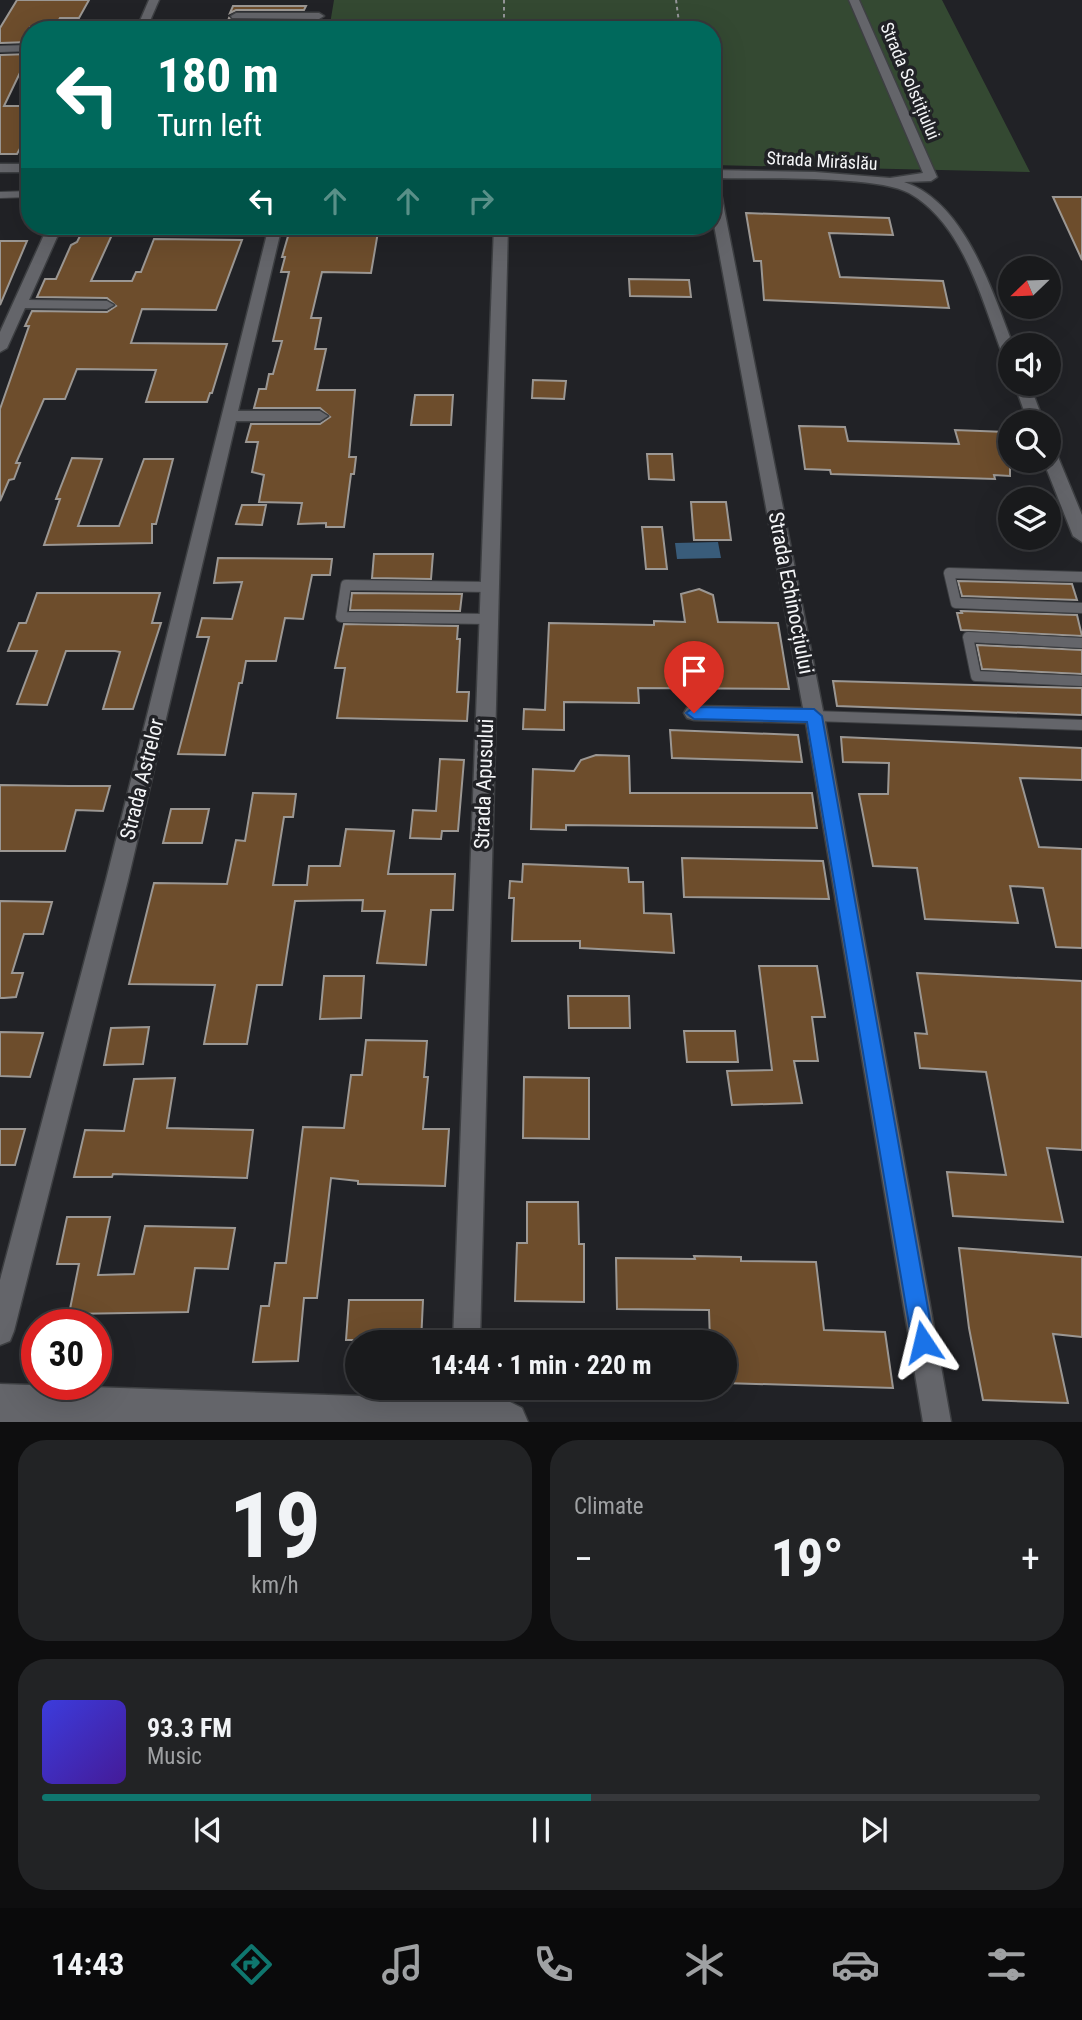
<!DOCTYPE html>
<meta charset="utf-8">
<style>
:root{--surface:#191a1c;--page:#222325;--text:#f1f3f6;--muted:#9fa1a3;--line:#37383b;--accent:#0f766e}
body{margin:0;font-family:"Roboto Condensed",sans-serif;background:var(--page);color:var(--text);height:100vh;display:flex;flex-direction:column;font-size:26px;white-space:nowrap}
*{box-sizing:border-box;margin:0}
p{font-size:23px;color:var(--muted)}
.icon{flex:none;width:38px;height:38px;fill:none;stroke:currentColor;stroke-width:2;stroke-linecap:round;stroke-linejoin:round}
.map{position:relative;height:1422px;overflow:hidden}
.side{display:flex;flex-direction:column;gap:18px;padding:18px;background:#0e0e0f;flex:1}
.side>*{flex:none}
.hud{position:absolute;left:21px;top:21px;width:700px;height:214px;border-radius:28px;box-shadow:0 7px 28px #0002,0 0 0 2px var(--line);background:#00695c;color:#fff;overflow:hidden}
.needle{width:46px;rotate:247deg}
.tools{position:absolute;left:998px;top:256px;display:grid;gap:14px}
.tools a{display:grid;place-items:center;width:63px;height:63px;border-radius:50%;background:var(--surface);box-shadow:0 7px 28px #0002,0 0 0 2px var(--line);font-size:35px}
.speed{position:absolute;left:21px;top:1309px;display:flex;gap:14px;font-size:35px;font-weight:700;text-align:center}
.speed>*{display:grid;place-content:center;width:91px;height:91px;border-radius:50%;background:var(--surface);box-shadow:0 7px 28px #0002,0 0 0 2px var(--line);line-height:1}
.speed .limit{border:10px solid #d22;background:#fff;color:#111}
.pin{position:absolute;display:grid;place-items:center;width:60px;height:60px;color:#fff;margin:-72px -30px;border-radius:50% 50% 50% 0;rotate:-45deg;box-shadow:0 0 7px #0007}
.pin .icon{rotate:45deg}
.me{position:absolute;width:77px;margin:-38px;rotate:350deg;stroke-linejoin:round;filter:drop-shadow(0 0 5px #0008)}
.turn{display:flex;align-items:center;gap:24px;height:147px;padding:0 21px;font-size:32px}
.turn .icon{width:91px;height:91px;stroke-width:2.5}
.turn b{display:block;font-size:49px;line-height:60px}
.lanes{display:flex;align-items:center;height:66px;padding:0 21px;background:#0003;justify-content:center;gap:35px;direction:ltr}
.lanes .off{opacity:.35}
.big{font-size:52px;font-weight:700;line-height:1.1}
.side .card{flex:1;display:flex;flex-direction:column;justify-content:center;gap:10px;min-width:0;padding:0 24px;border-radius:28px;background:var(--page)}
.side .dial{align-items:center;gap:0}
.dial b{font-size:91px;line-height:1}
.song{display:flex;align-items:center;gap:21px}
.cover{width:84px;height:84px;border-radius:10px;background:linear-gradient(135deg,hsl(240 70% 55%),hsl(260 70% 35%))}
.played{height:7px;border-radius:4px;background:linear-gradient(90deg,var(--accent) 55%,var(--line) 55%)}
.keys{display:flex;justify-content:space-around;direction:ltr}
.heat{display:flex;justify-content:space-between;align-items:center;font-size:38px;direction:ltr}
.side .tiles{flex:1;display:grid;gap:18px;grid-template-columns:1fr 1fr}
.card:last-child{grid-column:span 2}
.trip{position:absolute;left:345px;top:1330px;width:392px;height:70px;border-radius:35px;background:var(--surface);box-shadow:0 7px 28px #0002,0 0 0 2px var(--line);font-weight:700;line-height:70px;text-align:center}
.dock{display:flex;height:112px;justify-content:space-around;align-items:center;background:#0a0a0b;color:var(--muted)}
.dock .icon{width:49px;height:49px}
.dock .active{color:var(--accent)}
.dock b{font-size:32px;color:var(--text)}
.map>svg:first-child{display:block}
.green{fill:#344932}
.water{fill:#395c7a}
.building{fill:#6d4d2c;stroke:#9b9793;stroke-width:2}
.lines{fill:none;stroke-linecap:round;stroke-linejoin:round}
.lane-far1-casing{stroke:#3d3f42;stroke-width:8}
.lane-casing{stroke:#3d3f42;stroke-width:12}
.street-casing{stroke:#3d3f42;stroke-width:3}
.secondary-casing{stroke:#3d3f42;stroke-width:3}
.path{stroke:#949598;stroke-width:2;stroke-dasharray:3.5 3.5;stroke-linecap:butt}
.lane-far1{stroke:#64656a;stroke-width:6}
.lane{stroke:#64656a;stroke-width:10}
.street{fill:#64656a;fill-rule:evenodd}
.secondary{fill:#64656a;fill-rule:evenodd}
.route{fill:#1a73e8;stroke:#114b97;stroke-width:2}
.labels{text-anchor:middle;stroke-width:7;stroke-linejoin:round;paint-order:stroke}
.far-street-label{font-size:18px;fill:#f4f5f7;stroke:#212226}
.street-label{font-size:21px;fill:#f4f5f7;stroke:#212226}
</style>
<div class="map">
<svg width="1082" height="1422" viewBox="0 0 1082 1422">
<rect width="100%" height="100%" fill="#212226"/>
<polygon class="green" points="334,0 942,0 1030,172 712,165 712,30 329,30"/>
<polygon class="water" points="718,542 721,558 677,559 675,543"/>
<g class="building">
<polygon points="17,0 89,0 79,18 60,18 55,27 30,27 30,42 0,43 0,28"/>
<polygon points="233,6 306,6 304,10 236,10 230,13"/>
<polygon points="229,18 232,21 301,21 300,26 226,26"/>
<polygon points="29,54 4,106 30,106 30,130 17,154 0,154 0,55"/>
<polygon points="1053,197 1082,197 1082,260"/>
<polygon points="746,213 889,218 893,235 829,233 840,277 943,281 949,308 764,300 761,261 754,261"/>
<polygon points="85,226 116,226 91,281 132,281 136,272 141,272 154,239 242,240 216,310 142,309 131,343 227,344 212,393 210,393 207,402 146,402 156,370 77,369 65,399 44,399 16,463 20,463 14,479 9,480 0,501 0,409 29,326 25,326 32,311 107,312 116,306 107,298 37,297 45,279 56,279 71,245 77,242"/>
<polygon points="291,226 379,226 371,273 322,272 311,318 321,318 315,349 326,349 317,390 355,390 349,457 356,457 354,474 351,474 344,527 326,527 326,523 298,524 302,503 259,502 264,475 252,472 258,442 246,442 251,424 320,424 330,417 320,408 254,408 259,389 266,389 269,374 273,374 282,341 273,341 289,272 281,272 285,257 282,257"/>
<polygon points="0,241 27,241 0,305"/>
<polygon points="629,279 689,280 691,297 630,296"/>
<polygon points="533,380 566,381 564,399 532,398"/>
<polygon points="415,395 453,395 451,425 411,425"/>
<polygon points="799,426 845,427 848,441 959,444 955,430 1006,432 1010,442 1010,476 994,475 995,479 831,474 830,470 805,469"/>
<polygon points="647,454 672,454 674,480 649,479"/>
<polygon points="72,458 102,459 78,526 119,526 144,459 173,459 156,524 152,524 152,543 44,545 60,499 56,499"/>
<polygon points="691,502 726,502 731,540 694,540"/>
<polygon points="242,505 266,505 262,525 236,524"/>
<polygon points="642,527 662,527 667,569 646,569"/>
<polygon points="374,554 433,554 431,579 372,578"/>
<polygon points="218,558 332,559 330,575 312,575 303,619 285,618 276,661 246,661 242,683 239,683 225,755 178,754 209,637 197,637 202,618 232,619 242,582 214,583"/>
<polygon points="958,581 1072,584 1077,600 962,596"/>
<polygon points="699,589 713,595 718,622 778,623 789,689 638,688 639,703 564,702 564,730 523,729 524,709 545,710 549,623 654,625 654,621 685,622 681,594"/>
<polygon points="37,593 160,593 152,623 161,623 133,709 103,709 120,652 115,651 66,651 47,705 17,704 37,651 8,651 19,623 26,623"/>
<polygon points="352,593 462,594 460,611 350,610"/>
<polygon points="961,611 1077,615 1082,636 961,630 957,613 962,613"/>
<polygon points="344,624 458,626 457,639 460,639 457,692 469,692 467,721 337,718 345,668 335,668"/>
<polygon points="977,645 1082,650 1082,674 982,669"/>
<polygon points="833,681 1082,688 1082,715 837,706"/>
<polygon points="670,730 798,735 802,762 672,758"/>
<polygon points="841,737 1082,748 1082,780 1020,778 1039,847 1082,849 1082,948 1056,947 1043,888 1010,886 1018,923 925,919 917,868 873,866 859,794 888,794 889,763 843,762"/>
<polygon points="596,755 629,756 630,793 812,793 817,828 566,825 566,830 531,829 533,769 574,771 581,760"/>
<polygon points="440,759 464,760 458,831 442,831 441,839 410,838 413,810 436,811"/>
<polygon points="0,785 69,786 110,786 103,811 76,810 65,851 0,851"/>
<polygon points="253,793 296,794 293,817 284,817 273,885 307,885 309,866 340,866 346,829 394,831 388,874 455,874 453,910 431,910 426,965 377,963 385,911 362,911 363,900 295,901 282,985 257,985 247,1044 204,1044 215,985 129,984 154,883 227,884 236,840 245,841"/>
<polygon points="171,809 209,809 202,843 163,843"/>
<polygon points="682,858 823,861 829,899 684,897"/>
<polygon points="523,864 628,868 629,882 643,882 644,913 671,914 674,953 580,948 580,941 512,941 514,898 509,898 510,881 522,882"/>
<polygon points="0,901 52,902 43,934 24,934 12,973 23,973 16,997 4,998 0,998"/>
<polygon points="759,966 817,966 825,1017 812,1017 818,1061 794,1061 802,1103 732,1105 727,1071 772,1070"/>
<polygon points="917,973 1082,981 1082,1150 1047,1148 1063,1222 953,1216 947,1172 1006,1175 986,1072 920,1068 915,1033 927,1034"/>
<polygon points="324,976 364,976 361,1018 320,1019"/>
<polygon points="568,996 629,996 630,1028 569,1028"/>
<polygon points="149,1027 143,1064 104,1065 111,1028"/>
<polygon points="684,1031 735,1031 738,1062 687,1062"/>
<polygon points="0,1032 43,1033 30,1077 0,1076"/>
<polygon points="366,1040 427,1041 424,1077 428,1077 423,1129 449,1129 445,1186 358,1184 358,1181 331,1178 317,1298 304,1298 298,1361 253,1362 261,1306 269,1306 275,1263 286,1263 303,1127 344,1128 351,1075 362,1075"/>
<polygon points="524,1077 589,1078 589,1139 523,1138"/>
<polygon points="175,1078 167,1128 253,1130 247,1178 113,1174 112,1177 74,1177 85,1130 124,1131 134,1079"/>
<polygon points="0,1129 25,1129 15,1165 0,1165"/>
<polygon points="527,1202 578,1202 579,1244 584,1244 584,1302 515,1301 517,1243 527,1243"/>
<polygon points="67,1217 110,1217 98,1275 134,1274 145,1226 235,1228 228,1269 195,1268 188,1312 69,1314 79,1264 57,1264"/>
<polygon points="959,1248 1082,1257 1082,1337 1053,1334 1068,1403 983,1400 969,1328"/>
<polygon points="694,1256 741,1257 741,1261 816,1262 824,1330 885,1332 893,1388 724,1383 724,1342 710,1342 709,1310 617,1309 616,1258 695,1259"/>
<polygon points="349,1300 423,1300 421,1342 359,1342 360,1340 346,1340"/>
</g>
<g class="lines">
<defs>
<g id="lane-far1">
<polyline points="0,49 29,48"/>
<polyline points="0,195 30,194"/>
</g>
<g id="lane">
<polyline points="1082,577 949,573 956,603 1082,608"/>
<polyline points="489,619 341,617 346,585 490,587"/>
<polyline points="1082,643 968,637 976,676 1082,681"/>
<polyline points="814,716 1082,725"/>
</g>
<g id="street">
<polygon points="149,0 159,0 146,30 136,30"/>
<path d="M849,0H859L937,177L931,181L904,182C965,202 992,291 1013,345H1010V360L1003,356C982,301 964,224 909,193C877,175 759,179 718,178L824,716L951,1422H923L806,723L694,720L687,718L684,713L687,708L694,706L803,708L712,214V170L815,172L890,178L923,173Z"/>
<polygon points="236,13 319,13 324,16 319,19 232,18 231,16"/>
<rect x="0" y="164" width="30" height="8"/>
<polygon points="48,226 62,226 29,300 107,301 114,305 107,309 25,308 7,348 0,352 0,332"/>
<polygon points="269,226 282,226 238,411 320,411 328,416 320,421 236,421 128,880 14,1331 10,1341 0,1345 0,1280 106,880"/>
<polygon points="494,226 508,226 480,1342 453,1342"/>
<polygon points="1014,383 1029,383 1044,422 1028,422"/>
<polygon points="1048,447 1056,452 1082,515 1082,542 1073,536 1043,460 1048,460"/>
<polygon points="451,1388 479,1388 477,1422 451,1422"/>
</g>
<polygon id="secondary" points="0,1384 508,1401 522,1408 528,1422 0,1422"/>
</defs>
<use href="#lane-far1" class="lane-far1-casing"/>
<use href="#lane" class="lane-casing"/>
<use href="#street" class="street-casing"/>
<use href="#secondary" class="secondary-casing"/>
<g class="path">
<polyline points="504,0 504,30"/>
<polyline points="676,0 680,30"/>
</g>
<use href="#lane-far1" class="lane-far1"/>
<use href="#lane" class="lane"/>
<use href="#street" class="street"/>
<use href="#secondary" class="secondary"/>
</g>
<polygon class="route" points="694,707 814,709 822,716 934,1342 931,1350 923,1353 915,1350 912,1342 807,722 694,719 686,713"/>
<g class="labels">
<g class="far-street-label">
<text transform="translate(910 81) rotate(67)" y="6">Strada Solstițiului</text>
<text transform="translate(822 161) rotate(3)" y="6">Strada Mirăslău</text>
</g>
<g class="street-label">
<text transform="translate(791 593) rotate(79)" y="7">Strada Echinocțiului</text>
<text transform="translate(142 779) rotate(-76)" y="7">Strada Astrelor</text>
<text transform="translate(484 784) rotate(-88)" y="7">Strada Apusului</text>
</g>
</g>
</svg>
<div class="tools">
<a><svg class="needle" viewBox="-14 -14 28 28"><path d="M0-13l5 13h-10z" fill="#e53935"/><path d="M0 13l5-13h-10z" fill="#9fa1a3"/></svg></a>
<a><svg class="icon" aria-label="sound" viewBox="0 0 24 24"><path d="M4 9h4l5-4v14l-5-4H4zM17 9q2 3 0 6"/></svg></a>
<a><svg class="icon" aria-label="search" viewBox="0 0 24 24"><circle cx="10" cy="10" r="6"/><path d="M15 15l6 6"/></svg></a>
<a><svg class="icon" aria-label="layers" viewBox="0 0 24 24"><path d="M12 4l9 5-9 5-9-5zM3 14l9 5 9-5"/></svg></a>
</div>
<div class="speed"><div class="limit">30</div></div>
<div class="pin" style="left:694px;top:713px;background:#d93025"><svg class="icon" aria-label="arrive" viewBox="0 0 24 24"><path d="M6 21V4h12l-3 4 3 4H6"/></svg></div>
<svg class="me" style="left:923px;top:1342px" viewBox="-20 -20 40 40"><path d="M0-17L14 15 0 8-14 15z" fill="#1a73e8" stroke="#fff" stroke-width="4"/></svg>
<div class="trip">14:44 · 1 min · 220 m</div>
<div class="hud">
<div class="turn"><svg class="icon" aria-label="left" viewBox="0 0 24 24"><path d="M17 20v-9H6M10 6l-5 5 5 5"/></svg><div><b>180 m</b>Turn left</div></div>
<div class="lanes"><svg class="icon" aria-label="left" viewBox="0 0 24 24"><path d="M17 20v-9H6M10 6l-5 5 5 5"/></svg><svg class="icon off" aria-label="ahead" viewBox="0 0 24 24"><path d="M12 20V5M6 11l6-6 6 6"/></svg><svg class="icon off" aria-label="ahead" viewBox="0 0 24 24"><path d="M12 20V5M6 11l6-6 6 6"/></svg><svg class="icon off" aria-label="right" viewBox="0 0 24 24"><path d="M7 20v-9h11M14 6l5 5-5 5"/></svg></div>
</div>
</div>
<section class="side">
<div class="tiles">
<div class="card dial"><b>19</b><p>km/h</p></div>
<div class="card"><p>Climate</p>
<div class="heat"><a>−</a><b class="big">19°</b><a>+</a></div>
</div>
<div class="card">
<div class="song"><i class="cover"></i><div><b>93.3 FM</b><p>Music</p></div></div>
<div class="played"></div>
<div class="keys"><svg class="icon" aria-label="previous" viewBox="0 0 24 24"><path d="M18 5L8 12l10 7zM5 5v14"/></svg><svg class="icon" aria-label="pause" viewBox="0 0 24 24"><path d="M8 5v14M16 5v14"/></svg><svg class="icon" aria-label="next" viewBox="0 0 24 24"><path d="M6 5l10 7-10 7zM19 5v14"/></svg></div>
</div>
</div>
</section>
<nav class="dock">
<b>14:43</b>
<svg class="icon active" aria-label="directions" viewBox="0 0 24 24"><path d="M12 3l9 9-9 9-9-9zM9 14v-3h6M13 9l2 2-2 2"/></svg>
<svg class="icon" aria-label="music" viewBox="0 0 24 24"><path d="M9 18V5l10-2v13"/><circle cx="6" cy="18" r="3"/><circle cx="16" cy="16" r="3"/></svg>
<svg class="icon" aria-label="phone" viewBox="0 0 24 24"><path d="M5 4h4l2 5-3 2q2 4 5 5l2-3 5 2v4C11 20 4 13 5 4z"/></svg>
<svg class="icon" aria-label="climate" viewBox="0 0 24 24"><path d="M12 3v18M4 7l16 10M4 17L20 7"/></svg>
<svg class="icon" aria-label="car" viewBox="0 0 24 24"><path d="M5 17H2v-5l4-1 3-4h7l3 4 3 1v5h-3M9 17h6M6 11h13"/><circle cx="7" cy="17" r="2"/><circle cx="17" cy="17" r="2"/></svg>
<svg class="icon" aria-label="filters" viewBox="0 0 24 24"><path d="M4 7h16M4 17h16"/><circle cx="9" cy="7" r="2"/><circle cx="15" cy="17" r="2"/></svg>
</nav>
